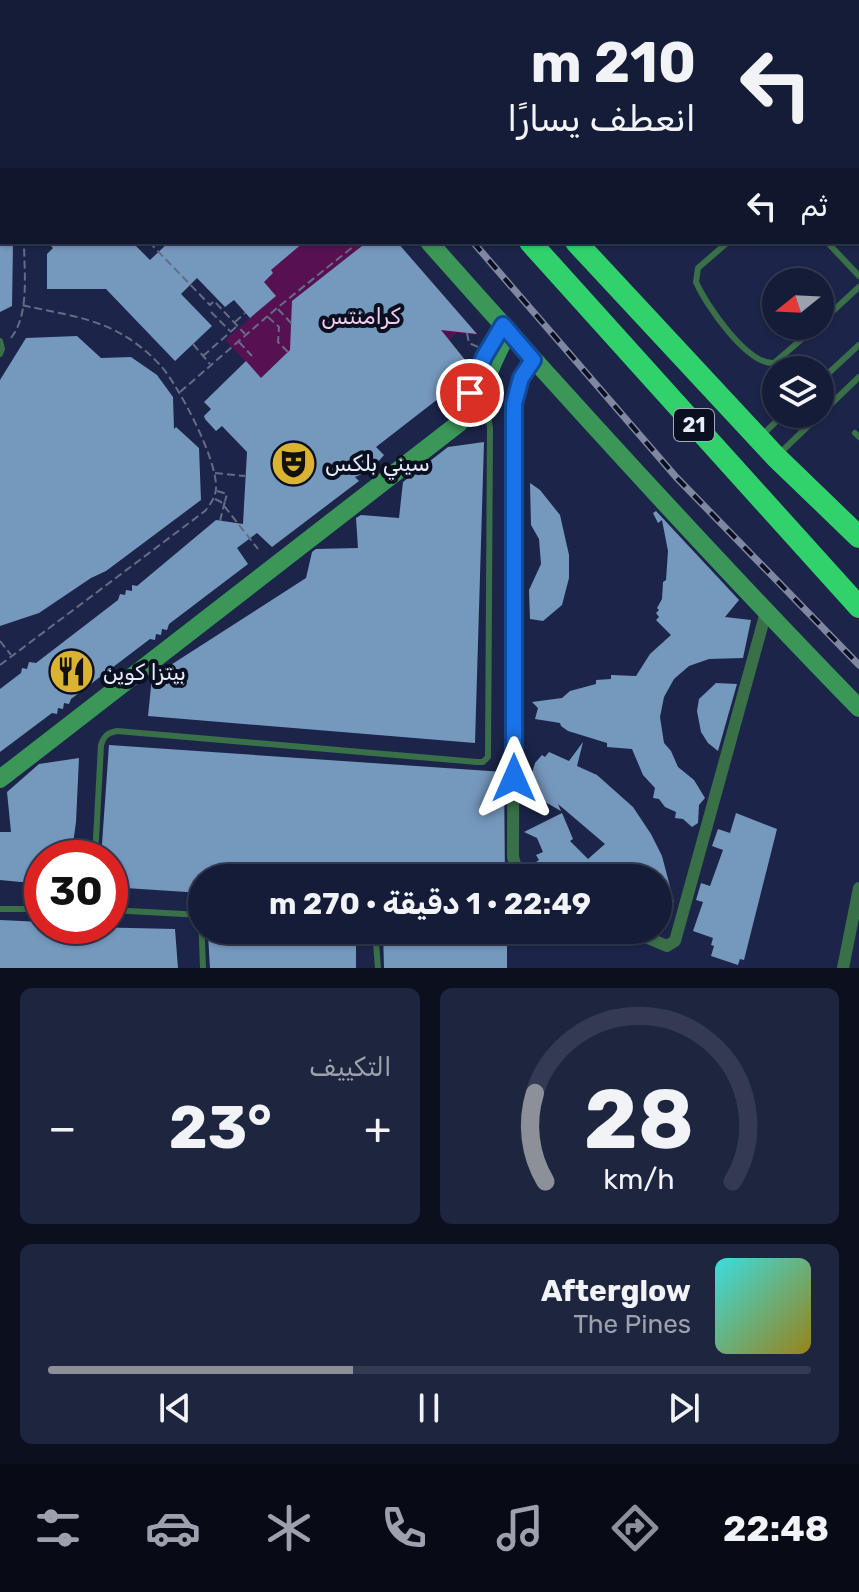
<!DOCTYPE html>
<html lang="ar">
<meta charset="utf-8">
<style>
:root{--surface:#151c37;--page:#1e253f;--text:#f1f3f6;--muted:#9da1ad;--line:#343a52;--accent:#8c9099}
body{margin:0;font-family:Rubik,Cairo,sans-serif;background:var(--page);color:var(--text);direction:rtl;height:100vh;display:flex;flex-direction:column;font-size:30px;white-space:nowrap}
*{box-sizing:border-box;margin:0}
p{font-size:26px;color:var(--muted)}
.icon{flex:none;width:44px;height:44px;fill:none;stroke:currentColor;stroke-width:2;stroke-linecap:round;stroke-linejoin:round}
.map{position:relative;height:968px;overflow:hidden;direction:ltr}
.panel{display:flex;flex-direction:column;gap:20px;padding:20px;background:#0c0f1e;flex:1}
.panel>*{flex:none}
.hud{position:absolute;left:0px;top:0px;width:860px;height:244px;box-shadow:0 2px 6px #0004,0 0 0 2px var(--line);direction:rtl;background:#151c37;color:var(--text);overflow:hidden}
.needle{width:52px;rotate:252deg}
.controls{position:absolute;left:762px;top:268px;display:grid;gap:16px}
.controls a{display:grid;place-items:center;width:72px;height:72px;border-radius:50%;background:var(--surface);box-shadow:0 2px 6px #0004,0 0 0 2px var(--line);font-size:40px}
.speed{position:absolute;left:24px;top:840px;display:flex;gap:16px;font-size:40px;font-weight:700;text-align:center}
.speed>*{display:grid;place-content:center;width:104px;height:104px;border-radius:50%;background:var(--surface);box-shadow:0 2px 6px #0004,0 0 0 2px var(--line);line-height:1}
.speed .limit{border:12px solid #d22;background:#fff;color:#111}
.pin{position:absolute;display:grid;place-items:center;width:68px;height:68px;color:#fff;margin:-34px;border:4px solid #fff;border-radius:50%;box-shadow:0 2px 8px #0007}
.me{position:absolute;width:88px;margin:-44px;rotate:0deg;stroke-linejoin:round;filter:drop-shadow(0 0 6px #0008)}
.turn{display:flex;align-items:center;gap:28px;height:168px;padding:0 32px;font-size:36px}
.turn .icon{width:104px;height:104px;stroke-width:2.5}
.turn b{display:block;font-size:56px;line-height:68px}
.then{display:flex;align-items:center;height:76px;padding:0 32px;background:#0003;gap:16px;font-size:30px}
.big{font-size:60px;font-weight:700;line-height:1.1}
.panel .tile{flex:1;display:flex;flex-direction:column;justify-content:center;gap:12px;min-width:0;padding:0 28px;border-radius:12px;background:var(--page)}
.panel .dial{align-items:center;gap:0}
.dial svg{height:208px;overflow:visible;fill:none;stroke:var(--line);stroke-width:7;stroke-linecap:round;text-anchor:middle}
.dial text{fill:var(--text);stroke:none}
.song{display:flex;align-items:center;gap:24px}
.cover{width:96px;height:96px;border-radius:12px;background:linear-gradient(135deg,hsl(180 70% 55%),hsl(50 70% 35%))}
.played{height:8px;border-radius:4px;background:linear-gradient(90deg,var(--accent) 40%,var(--line) 40%)}
.keys{display:flex;justify-content:space-around;direction:ltr}
.heat{display:flex;justify-content:space-between;align-items:center;font-size:44px;direction:ltr}
.panel .tiles{flex:1;display:grid;gap:20px;grid-template-columns:1fr 1fr}
.tile:last-child{grid-column:span 2}
.trip{position:absolute;left:188px;top:864px;width:484px;height:80px;border-radius:40px;background:var(--surface);box-shadow:0 2px 6px #0004,0 0 0 2px var(--line);font-weight:700;line-height:80px;text-align:center;direction:rtl}
.dock{display:flex;height:128px;justify-content:space-around;align-items:center;background:#080b16;color:var(--muted)}
.dock .icon{width:56px;height:56px}
.dock .active{color:var(--accent)}
.dock b{font-size:36px;color:var(--text)}
.map>svg:first-child{display:block}
.green{fill:#571153}
.building{fill:#7598bd}
.lines{fill:none;stroke-linecap:round;stroke-linejoin:round}
.path{stroke:#646c88;stroke-width:2;stroke-dasharray:8 4;stroke-linecap:butt}
.lane{stroke:#3a7047;stroke-width:6}
.street{stroke:#3a7047;stroke-width:12}
.secondary{stroke:#3b9757;stroke-width:18}
.highway{stroke:#31d26c;stroke-width:22}
.rail-casing{stroke:#8087a0;stroke-width:7}
.rail{stroke:#0b1020;stroke-width:4;stroke-dasharray:12;stroke-linecap:butt}
.path-bridge{stroke:#646c88;stroke-width:2;stroke-dasharray:8 4;stroke-linecap:butt}
.route-casing{stroke:#114b97;stroke-width:20}
.route{stroke:#1a73e8;stroke-width:14}
.labels{text-anchor:middle;stroke-width:8;stroke-linejoin:round;paint-order:stroke}
.shield{fill:#0b1020;stroke:#a6abb9;stroke-width:2}
.shield-label{font-size:20px;font-weight:bold;fill:#e8edfb}
.park-label{font-size:22px;fill:#f5ccf0;stroke:#0b1020}
.poi-label{font-size:22px;fill:#e8edfb;stroke:#0b1020;text-anchor:start}
</style>
<div class="map">
<svg width="859" height="968" viewBox="0 0 859 968">
<rect width="100%" height="100%" fill="#1c2549"/>
<polygon class="green" points="304,242 397,242 478,335 457,333 353,417 261,378 225,340 275,296 260,278"/>
<g class="building">
<polygon points="0,242 13,242 12,306 0,312"/>
<polygon points="47,242 132,242 150,260 169,242 304,242 271,270 273,273 264,282 276,296 250,318 234,300 225,307 197,278 181,294 212,326 175,361 106,289 47,289 47,254 53,248"/>
<polygon points="367,242 397,242 477,334 441,330 474,371 376,447 384,455 371,470 355,477 359,481 272,547 257,533 237,548 248,564 169,624 167,630 162,629 161,635 156,634 155,640 150,639 71,699 69,704 64,703 63,709 58,708 57,714 52,713 0,752 0,689 21,673 22,668 27,669 29,662 36,663 118,600 120,594 125,595 126,590 132,591 132,585 137,586 216,520 243,524 247,452 222,426 216,431 205,419 204,416 211,409 204,402 246,361 261,378 290,350 292,301"/>
<polygon points="77,336 101,358 131,357 157,375 173,397 174,429 176,427 199,448 201,500 106,571 91,578 39,613 0,626 0,380 26,338"/>
<polygon points="484,442 475,743 148,716 152,677 306,578 312,552 316,549 358,548 356,518 361,515 399,518 403,482 448,447"/>
<polygon points="530,483 540,490 560,515 569,555 569,578 562,605 543,621 530,619 529,590 541,564 539,539 531,525"/>
<polygon points="656,511 739,600 725,617 751,620 743,658 709,659 689,666 674,679 664,697 660,717 664,743 671,751 678,767 694,780 705,798 699,805 698,823 692,827 683,819 675,818 676,812 665,807 659,799 653,798 655,788 643,775 632,749 607,747 607,743 568,731 561,726 560,723 535,719 538,708 532,702 562,698 570,691 596,684 596,680 611,679 611,675 636,676 650,654 671,635 656,620 659,617 656,613 659,610 657,608 662,599 663,582 666,580 668,551 662,520 658,523 653,513"/>
<polygon points="716,683 737,684 718,751 708,743 701,732 697,711 699,699"/>
<polygon points="583,742 577,766 597,775 633,807 651,834 662,856 674,902 670,903 673,911 658,916 658,878 550,878 536,862 539,860 536,855 543,852 537,838 524,832 562,813 573,839 570,841 588,859 605,844 558,804 561,811 531,794 535,782 530,780 535,763 542,755 545,757 549,752 569,761"/>
<polygon points="109,745 504,772 505,878 202,878 202,893 110,887 110,858 101,858"/>
<polygon points="79,758 76,822 71,858 42,858 42,884 0,880 0,832 11,832 7,792 39,764"/>
<polygon points="736,813 777,829 744,960 740,959 738,965 711,956 714,946 711,945 713,938 693,931 703,902 696,900 701,883 710,886 723,850 712,846 718,829 730,833"/>
<polygon points="0,920 42,922 42,926 175,929 178,968 0,968"/>
<polygon points="356,930 356,968 210,968 208,935"/>
<polygon points="383,930 507,930 507,968 384,968"/>
</g>
<g class="lines">
<g class="path">
<polyline points="0,211 2,213"/>
<polyline points="149,242 210,305 214,301 245,334"/>
<polyline points="278,309 292,324"/>
<polyline points="211,312 230,331"/>
<polyline points="268,317 279,327 278,342 288,352"/>
<polyline points="235,322 245,313"/>
<polyline points="467,333 469,343 483,349"/>
<path d="M11,338C30,314 24,271 24,242"/>
<polyline points="239,342 252,356"/>
<polyline points="193,344 210,364"/>
<polyline points="203,356 236,327"/>
<polyline points="180,392 277,308 359,242"/>
<polyline points="215,473 245,476"/>
<polyline points="217,491 227,494 225,501"/>
<polyline points="215,499 221,502 258,549"/>
<polyline points="0,641 11,655"/>
<path d="M0,665L205,511C210,505 215,498 216,489C218,461 180,388 161,366C150,354 137,343 123,335C93,317 56,313 22,305"/>
</g>
<g class="lane">
<polyline points="160,0 162,2"/>
<polyline points="627,0 629,2"/>
<polyline points="844,0 845,2"/>
<polyline points="92,2 93,0"/>
<polyline points="144,2 146,0"/>
<polyline points="752,2 754,0"/>
<polyline points="858,16 859,17"/>
<polyline points="0,161 2,157"/>
<polyline points="858,171 859,171"/>
<path d="M728,242L698,268L696,282C706,305 747,365 774,363L817,326"/>
<polyline points="827,242 859,276"/>
<polyline points="820,323 859,287"/>
<polyline points="0,341 2,349 0,354"/>
<polyline points="820,381 859,345"/>
<polyline points="855,433 859,437"/>
<polyline points="761,436 784,414"/>
<polyline points="778,455 859,377"/>
<path d="M95,858L101,745C104,736 107,733 117,731L477,762H483L488,757L490,428L486,403L473,386"/>
<polyline points="0,909 42,909"/>
<polyline points="110,910 202,915"/>
<polyline points="201,915 203,968"/>
<polyline points="375,930 378,968"/>
</g>
<g class="street">
<polyline points="519,878 513,857 514,404 521,378 533,360"/>
<polyline points="629,930 667,946 675,941 766,612"/>
<polyline points="843,968 859,888"/>
</g>
<g class="secondary">
<polyline points="213,0 215,2"/>
<path d="M429,242C569,400 711,556 859,708"/>
<path d="M0,779L458,424C484,399 489,361 509,332"/>
</g>
<g class="highway">
<polyline points="344,0 345,2"/>
<polyline points="378,0 379,2"/>
<polyline points="406,0 407,2"/>
<polyline points="530,242 859,607"/>
<polyline points="576,242 776,457 859,537"/>
</g>
<defs>
<g id="rail">
<polyline points="264,0 266,2"/>
<polyline points="473,242 676,477 859,665"/>
</g>
</defs>
<use href="#rail" class="rail-casing"/>
<use href="#rail" class="rail"/>
<polyline class="path-bridge" points="220,521 225,501"/>
</g>
<g class="lines">
<defs>
<polyline id="route" points="470,393 484,357 503,325 533,360 521,378 514,404 514,778"/>
</defs>
<use href="#route" class="route-casing"/>
<use href="#route" class="route"/>
</g>
<defs>
<symbol id="theatre-disc" viewBox="-11 -11 22 22"><circle r="9.5" fill="#dbb333" stroke="#0b1020"/><path d="M-5-5.5Q0-4 5-5.5V0Q5 5 0 6Q-5 5-5 0ZM-3.3-2.5H-1v1.5H-3.3ZM1-2.5H3.3v1.5H1ZM-2.8 1Q0 5.5 2.8 1Z" fill="#111"/></symbol>
<symbol id="restaurant-disc" viewBox="-11 -11 22 22"><circle r="9.5" fill="#dbb333" stroke="#0b1020"/><path d="M-5-6h1v4h1v-4h1v4h1v-4h1v5L-1.5 .5V6h-2V.5L-5-1ZM5-6V6H3V1.5H1.5Q1.5-4 5-6Z" fill="#111"/></symbol>
</defs>
<g fill-rule="evenodd">
<use href="#theatre-disc" x="268" y="438" width="51" height="51"/>
<use href="#restaurant-disc" x="46" y="646" width="51" height="51"/>
</g>
<g class="labels">
<rect class="shield" x="674" y="409" width="40" height="32" rx="6"/>
<g class="shield-label">
<text x="694" y="432">21</text>
</g>
<g class="park-label">
<text x="361" y="324">كرامنتس</text>
</g>
<g class="poi-label">
<text x="325" y="471">سيني بلكس</text>
<text x="103" y="680">بيتزا كوين</text>
</g>
</g>
</svg>
<div class="controls">
<a><svg class="needle" viewBox="-14 -14 28 28"><path d="M0-13l5 13h-10z" fill="#e53935"/><path d="M0 13l5-13h-10z" fill="#9da1ad"/></svg></a>
<a><svg class="icon" aria-label="layers" viewBox="0 0 24 24"><path d="M12 4l9 5-9 5-9-5zM3 14l9 5 9-5"/></svg></a>
</div>
<div class="speed"><div class="limit">30</div></div>
<div class="pin" style="left:470px;top:393px;background:#d93025"><svg class="icon" aria-label="arrive" viewBox="0 0 24 24"><path d="M6 21V4h12l-3 4 3 4H6"/></svg></div>
<svg class="me" style="left:514px;top:778px" viewBox="-20 -20 40 40"><path d="M0-17L14 15 0 8-14 15z" fill="#1a73e8" stroke="#fff" stroke-width="4"/></svg>
<div class="trip">22:49 · 1 دقيقة · 270 m</div>
<div class="hud">
<div class="turn"><svg class="icon" aria-label="left" viewBox="0 0 24 24"><path d="M17 20v-9H6M10 6l-5 5 5 5"/></svg><div><b>210 m</b>انعطف يسارًا</div></div>
<div class="then">ثم<svg class="icon" aria-label="left" viewBox="0 0 24 24"><path d="M17 20v-9H6M10 6l-5 5 5 5"/></svg></div>
</div>
</div>
<section class="panel">
<div class="tiles">
<div class="tile dial"><svg viewBox="0 0 100 80">
<path d="M14 69A42 42 0 1 1 86 69"/>
<path d="M14 69A42 42 0 0 1 10 35" stroke="#8c9099"/>
<text x="50" y="56" font-size="32" font-weight="700">28</text>
<text x="50" y="72" font-size="11">km/h</text>
</svg></div>
<div class="tile"><p>التكييف</p>
<div class="heat"><a>−</a><b class="big">23°</b><a>+</a></div>
</div>
<div class="tile">
<div class="song"><i class="cover"></i><div><b>Afterglow</b><p>The Pines</p></div></div>
<div class="played"></div>
<div class="keys"><svg class="icon" aria-label="previous" viewBox="0 0 24 24"><path d="M18 5L8 12l10 7zM5 5v14"/></svg><svg class="icon" aria-label="pause" viewBox="0 0 24 24"><path d="M8 5v14M16 5v14"/></svg><svg class="icon" aria-label="next" viewBox="0 0 24 24"><path d="M6 5l10 7-10 7zM19 5v14"/></svg></div>
</div>
</div>
</section>
<nav class="dock">
<b>22:48</b>
<svg class="icon active" aria-label="directions" viewBox="0 0 24 24"><path d="M12 3l9 9-9 9-9-9zM9 14v-3h6M13 9l2 2-2 2"/></svg>
<svg class="icon" aria-label="music" viewBox="0 0 24 24"><path d="M9 18V5l10-2v13"/><circle cx="6" cy="18" r="3"/><circle cx="16" cy="16" r="3"/></svg>
<svg class="icon" aria-label="phone" viewBox="0 0 24 24"><path d="M5 4h4l2 5-3 2q2 4 5 5l2-3 5 2v4C11 20 4 13 5 4z"/></svg>
<svg class="icon" aria-label="climate" viewBox="0 0 24 24"><path d="M12 3v18M4 7l16 10M4 17L20 7"/></svg>
<svg class="icon" aria-label="car" viewBox="0 0 24 24"><path d="M5 17H2v-5l4-1 3-4h7l3 4 3 1v5h-3M9 17h6M6 11h13"/><circle cx="7" cy="17" r="2"/><circle cx="17" cy="17" r="2"/></svg>
<svg class="icon" aria-label="filters" viewBox="0 0 24 24"><path d="M4 7h16M4 17h16"/><circle cx="9" cy="7" r="2"/><circle cx="15" cy="17" r="2"/></svg>
</nav>
